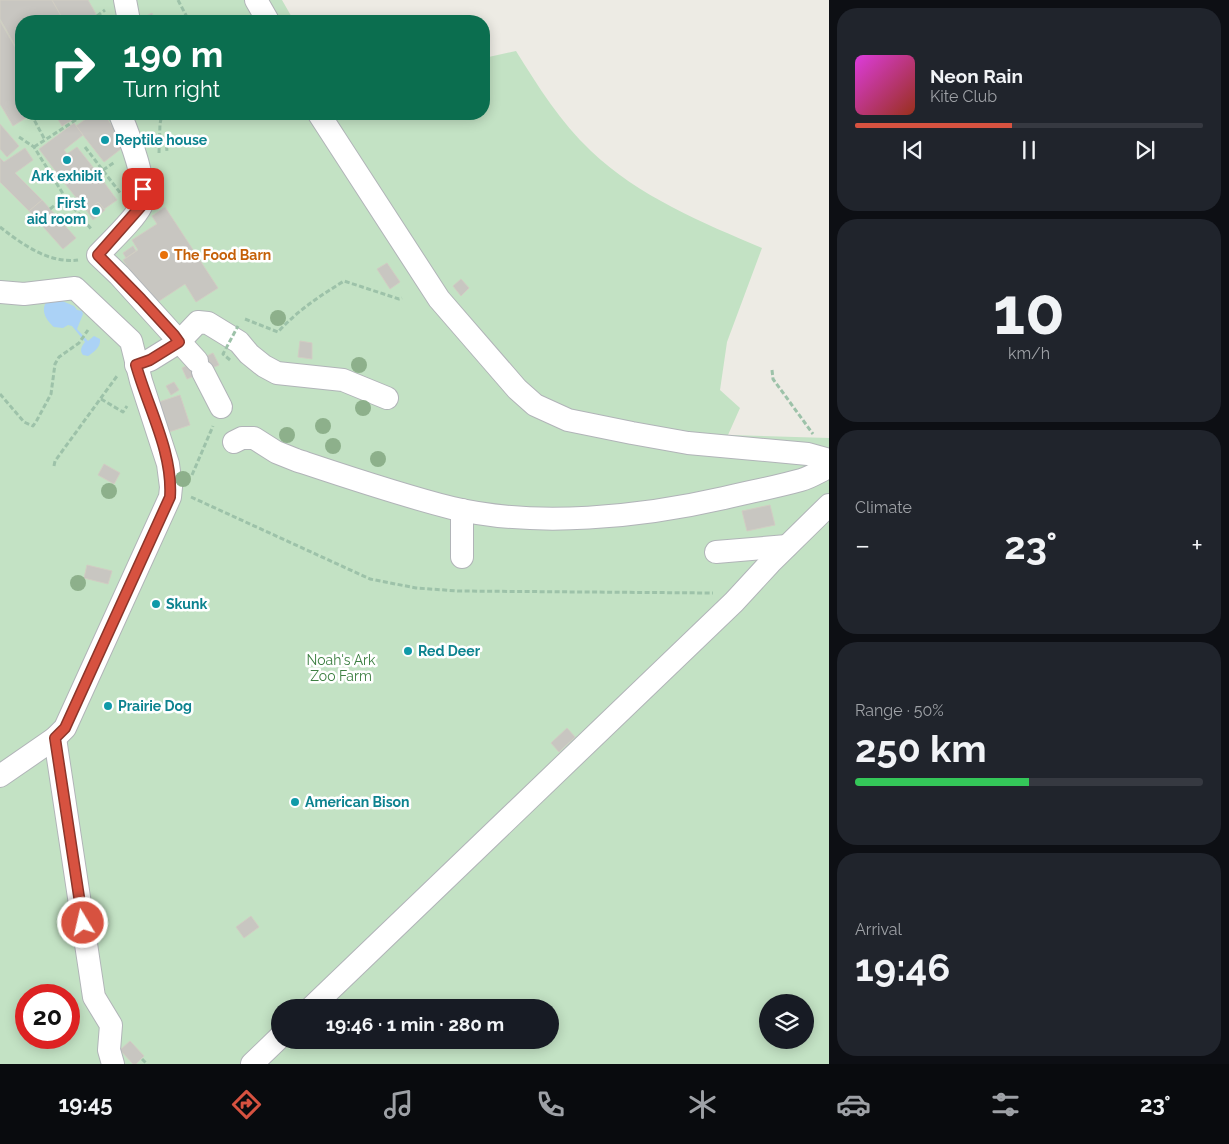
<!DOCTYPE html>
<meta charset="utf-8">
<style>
:root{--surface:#171b24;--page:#20242c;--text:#f1f3f6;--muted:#9ea1a6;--line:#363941;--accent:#d75240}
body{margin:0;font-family:Raleway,sans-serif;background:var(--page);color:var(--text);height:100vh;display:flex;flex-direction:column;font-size:19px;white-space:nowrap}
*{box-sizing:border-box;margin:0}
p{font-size:16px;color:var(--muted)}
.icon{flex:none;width:28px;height:28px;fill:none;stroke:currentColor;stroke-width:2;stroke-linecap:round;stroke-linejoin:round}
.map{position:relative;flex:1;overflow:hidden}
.panel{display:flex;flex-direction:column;gap:8px;padding:8px;background:#0d0f14;width:400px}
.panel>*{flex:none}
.banner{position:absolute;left:15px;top:15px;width:475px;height:105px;border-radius:20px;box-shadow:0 2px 12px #0003;background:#0b6e4f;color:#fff;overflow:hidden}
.tools{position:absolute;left:759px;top:994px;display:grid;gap:10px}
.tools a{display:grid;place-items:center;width:55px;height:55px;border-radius:50%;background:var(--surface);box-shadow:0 2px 12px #0003;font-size:25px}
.speed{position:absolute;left:15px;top:984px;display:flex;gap:10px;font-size:25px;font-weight:700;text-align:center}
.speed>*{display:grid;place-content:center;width:65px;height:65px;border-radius:50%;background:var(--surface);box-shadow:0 2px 12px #0003;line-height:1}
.speed .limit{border:8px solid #d22;background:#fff;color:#111}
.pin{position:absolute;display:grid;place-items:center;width:42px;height:42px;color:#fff;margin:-21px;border-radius:10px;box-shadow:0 2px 8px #0006}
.me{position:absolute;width:55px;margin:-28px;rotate:351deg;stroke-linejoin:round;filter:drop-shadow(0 0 4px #0008)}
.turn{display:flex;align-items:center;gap:18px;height:105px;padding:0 25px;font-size:22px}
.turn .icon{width:65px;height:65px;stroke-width:2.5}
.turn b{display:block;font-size:35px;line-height:42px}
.big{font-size:38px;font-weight:700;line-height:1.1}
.panel .widget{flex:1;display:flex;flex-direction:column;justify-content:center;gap:8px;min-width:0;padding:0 18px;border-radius:20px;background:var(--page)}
.panel .dial{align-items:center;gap:0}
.dial b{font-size:65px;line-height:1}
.song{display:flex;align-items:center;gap:15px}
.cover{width:60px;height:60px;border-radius:8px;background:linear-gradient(135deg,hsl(300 70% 55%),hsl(10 70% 35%))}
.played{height:5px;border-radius:2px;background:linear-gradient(90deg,var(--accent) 45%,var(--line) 45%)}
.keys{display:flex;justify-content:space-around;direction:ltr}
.heat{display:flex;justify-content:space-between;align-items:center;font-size:28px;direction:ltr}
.charge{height:8px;border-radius:4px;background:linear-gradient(90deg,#34c759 50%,var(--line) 0)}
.trip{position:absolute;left:271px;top:999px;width:288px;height:50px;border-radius:25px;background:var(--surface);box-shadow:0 2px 12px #0003;font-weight:700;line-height:50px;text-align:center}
.tabs{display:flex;height:80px;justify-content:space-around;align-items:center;background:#090b0e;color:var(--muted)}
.tabs .icon{width:35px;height:35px}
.tabs .active{color:var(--accent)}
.tabs b{font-size:22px;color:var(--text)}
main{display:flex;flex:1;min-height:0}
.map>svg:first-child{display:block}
.green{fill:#c3e2c4;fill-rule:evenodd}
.water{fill:#abd2f6}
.building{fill:#c8c6c1;stroke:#d1cdc3}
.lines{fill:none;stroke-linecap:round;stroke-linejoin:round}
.minor-casing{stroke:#b1b4b8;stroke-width:24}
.path{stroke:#9dc2a9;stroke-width:3;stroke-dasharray:5 2.5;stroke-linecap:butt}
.minor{stroke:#fff;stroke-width:22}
.path-bridge{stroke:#9dc2a9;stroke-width:3;stroke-dasharray:5 2.5;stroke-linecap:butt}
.tree{fill:#8db08b}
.route-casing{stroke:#8c352a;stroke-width:12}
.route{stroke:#d75240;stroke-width:9}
.culture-dot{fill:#0f9aa8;stroke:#fff;stroke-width:2}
.food-dot{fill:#e8710a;stroke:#fff;stroke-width:2}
.labels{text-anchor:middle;stroke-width:5;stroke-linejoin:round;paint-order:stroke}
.culture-label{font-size:14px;font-weight:bold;fill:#0d838f;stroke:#fff;text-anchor:start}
.food-label{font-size:14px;font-weight:bold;fill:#c56008;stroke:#fff;text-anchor:start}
.park-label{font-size:14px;fill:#3e8043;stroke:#fff}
</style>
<main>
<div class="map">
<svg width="829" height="1064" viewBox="0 0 829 1064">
<rect width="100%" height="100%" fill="#edebe4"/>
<path class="green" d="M0,0H282L294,21H21V114H484V58L516,51C538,86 560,122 591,151C638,196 703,223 762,248L727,342L720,390L740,408L728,435L829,438V1064H0ZM26,995H69V1038H26ZM768,1002H805V1040H768ZM280,1008H550V1040H280Z"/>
<path class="water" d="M60,300L74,306L77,310L82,311L83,314L77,329L88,341L94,336L100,339C101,347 94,352 88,356L83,355C79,350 82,346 85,342L72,326L68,325L63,328L54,327C46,320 40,310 47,301Z"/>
<g class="building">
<polygon points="0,0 52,0 64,21 21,21 21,56 0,19"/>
<polygon points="52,0 88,0 100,21 64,21"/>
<polygon points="152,13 156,21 137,21"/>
<polygon points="0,21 21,57 21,114 32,114 13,126 0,104"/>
<polygon points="55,114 82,114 62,126"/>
<polygon points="93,114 112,114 108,120 126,145 104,162 76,126"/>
<polygon points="74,123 83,135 64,150 67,154 77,147 92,166 66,185 39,149"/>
<polygon points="0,124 19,146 7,157 0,149"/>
<polygon points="25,148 33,160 15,173 42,200 29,211 0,182 0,158 4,162"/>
<polygon points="92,166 117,200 104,209 98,202 87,211 66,185"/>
<polygon points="42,200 76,238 63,249 29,211"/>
<polygon points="98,202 105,210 93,220 87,211"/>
<polygon points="165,207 218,288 196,302 185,284 153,305 123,260 138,250 132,240 157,224 152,216"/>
<polygon points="133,246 136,251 126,258 123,253"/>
<polygon points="387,263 400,282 390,289 377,269"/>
<polygon points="461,279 469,288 461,296 453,286"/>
<polygon points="300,341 312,343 312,359 298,357"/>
<polygon points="213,353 219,365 207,370 201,359"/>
<polygon points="194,362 199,374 187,379 182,368"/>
<polygon points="174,382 179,390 171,395 166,386"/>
<polygon points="180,395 190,425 163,434 153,404"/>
<polygon points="104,464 120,473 114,484 98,475"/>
<polygon points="770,505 775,525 747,531 742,511"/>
<polygon points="87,565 112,571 108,584 84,578"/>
<polygon points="567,728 575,737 559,752 551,743"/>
<polygon points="251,916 259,927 244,938 236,927"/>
<polygon points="130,1041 144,1056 136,1064 133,1064 120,1050"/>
</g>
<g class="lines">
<defs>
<g id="minor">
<polyline points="125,0 129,21"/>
<polyline points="256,0 268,21"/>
<path d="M120,114C128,133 150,187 141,206C135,219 109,243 98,255L119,275L197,361"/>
<polyline points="319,114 439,299 517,389 535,405 568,420 632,433 688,443 808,454 829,460"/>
<polyline points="0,292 24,294 75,288 131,341 141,381 168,464 171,487 170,497 65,728 55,738 0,776"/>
<polyline points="136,365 150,360 179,342 198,322 208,323 239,342 249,354 264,366 277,373 343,380 387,398"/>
<polyline points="203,372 221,407"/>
<path d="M234,442L242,438H254L276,452L296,460C347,477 400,495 452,508C536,528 641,517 724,498C749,492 776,487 801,480C811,477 820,471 829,467"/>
<polyline points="716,552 787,546"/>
<polyline points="462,557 462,510"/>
<polyline points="55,738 94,997 111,1025 109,1050 113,1064"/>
<polyline points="311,1008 734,602 770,563 829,505"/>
<polyline points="252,1064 280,1037"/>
</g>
</defs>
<use href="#minor" class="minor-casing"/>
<g class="path">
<polyline points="178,0 189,21"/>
<polyline points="97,16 105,10"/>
<polyline points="31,114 45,140"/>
<polyline points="19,137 34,147 65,197 92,230"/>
<polyline points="159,137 166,138 167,152"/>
<polyline points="34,147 85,114"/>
<polyline points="85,147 121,194"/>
<polyline points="159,153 160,124 162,114"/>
<polyline points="103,170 115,162"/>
<polyline points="50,209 65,197"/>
<path d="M0,227C22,244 49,264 78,260"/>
<path d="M245,319L278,332C298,310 320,296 344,281L399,299L402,298"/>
<polyline points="772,370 773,379 813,434"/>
<polyline points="0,394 24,422 33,426 37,420 51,394 55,364 59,357 79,343 88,330"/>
<polyline points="101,399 123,412 127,406"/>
<polyline points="54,466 55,461 117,376"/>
<polyline points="192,475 213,426"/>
<polyline points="191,497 370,579 416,588 458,591 713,593"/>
<polyline points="142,1059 147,1064"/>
</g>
<use href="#minor" class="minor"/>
<polyline class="path-bridge" points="230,360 223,354 238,326"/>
</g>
<g class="tree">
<circle cx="278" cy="318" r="8"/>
<circle cx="359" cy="365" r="8"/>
<circle cx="363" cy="408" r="8"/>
<circle cx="323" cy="426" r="8"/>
<circle cx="287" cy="435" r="8"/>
<circle cx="333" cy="446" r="8"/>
<circle cx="378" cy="459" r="8"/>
<circle cx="183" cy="479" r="8"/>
<circle cx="109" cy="491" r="8"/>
<circle cx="78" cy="583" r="8"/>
</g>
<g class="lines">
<defs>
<path id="route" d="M83,923L55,738L65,728L170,497C173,452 148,408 136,365L150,360L179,342L174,335L141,299L98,255L142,205L143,189"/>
</defs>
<use href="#route" class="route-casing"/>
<use href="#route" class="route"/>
</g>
<g class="culture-dot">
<circle cx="105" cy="140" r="5"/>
<circle cx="67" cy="160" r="5"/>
<circle cx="96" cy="211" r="5"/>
<circle cx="156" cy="604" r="5"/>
<circle cx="408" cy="651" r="5"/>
<circle cx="108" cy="706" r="5"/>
<circle cx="295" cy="802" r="5"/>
</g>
<circle class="food-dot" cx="164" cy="255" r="5"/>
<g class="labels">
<g class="culture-label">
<text x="115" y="145">Reptile house</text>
<text x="67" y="181" text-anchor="middle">Ark exhibit</text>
<text x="86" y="208" text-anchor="end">First<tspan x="86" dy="16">aid room</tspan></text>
<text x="166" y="609">Skunk</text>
<text x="418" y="656">Red Deer</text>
<text x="118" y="711">Prairie Dog</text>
<text x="305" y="807">American Bison</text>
</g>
<g class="food-label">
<text x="174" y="260">The Food Barn</text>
</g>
<g class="park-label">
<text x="341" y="665">Noah's Ark<tspan x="341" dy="16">Zoo Farm</tspan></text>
</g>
</g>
</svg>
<div class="tools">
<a><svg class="icon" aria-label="layers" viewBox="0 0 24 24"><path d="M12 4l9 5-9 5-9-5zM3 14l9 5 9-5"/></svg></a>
</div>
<div class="speed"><div class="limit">20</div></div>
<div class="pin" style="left:143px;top:189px;background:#d93025"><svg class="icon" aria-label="arrive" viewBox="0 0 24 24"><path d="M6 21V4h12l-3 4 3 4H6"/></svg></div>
<svg class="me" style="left:83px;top:923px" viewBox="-20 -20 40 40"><circle r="17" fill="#d75240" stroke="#fff" stroke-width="3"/><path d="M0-11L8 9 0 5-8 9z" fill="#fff"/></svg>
<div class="trip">19:46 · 1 min · 280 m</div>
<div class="banner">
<div class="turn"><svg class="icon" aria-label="right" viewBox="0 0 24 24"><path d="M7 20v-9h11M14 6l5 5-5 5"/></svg><div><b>190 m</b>Turn right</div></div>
</div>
</div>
<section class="panel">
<div class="widget">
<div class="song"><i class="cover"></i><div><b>Neon Rain</b><p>Kite Club</p></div></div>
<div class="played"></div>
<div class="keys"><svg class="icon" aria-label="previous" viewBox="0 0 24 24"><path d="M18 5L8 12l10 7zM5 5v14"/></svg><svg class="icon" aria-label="pause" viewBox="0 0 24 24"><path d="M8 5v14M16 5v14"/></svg><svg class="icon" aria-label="next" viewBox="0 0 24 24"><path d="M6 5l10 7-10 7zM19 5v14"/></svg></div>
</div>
<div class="widget dial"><b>10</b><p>km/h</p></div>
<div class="widget"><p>Climate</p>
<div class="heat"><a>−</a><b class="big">23°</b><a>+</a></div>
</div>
<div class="widget"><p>Range · 50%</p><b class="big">250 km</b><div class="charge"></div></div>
<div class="widget"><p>Arrival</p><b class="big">19:46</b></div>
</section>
</main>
<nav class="tabs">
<b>19:45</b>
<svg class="icon active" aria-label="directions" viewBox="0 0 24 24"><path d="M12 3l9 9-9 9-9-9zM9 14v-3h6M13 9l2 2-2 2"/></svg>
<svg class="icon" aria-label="music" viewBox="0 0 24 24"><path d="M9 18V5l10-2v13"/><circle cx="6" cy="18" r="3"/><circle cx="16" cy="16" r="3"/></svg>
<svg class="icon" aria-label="phone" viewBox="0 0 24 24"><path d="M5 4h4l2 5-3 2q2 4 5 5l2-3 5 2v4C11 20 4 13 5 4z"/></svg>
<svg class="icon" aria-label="climate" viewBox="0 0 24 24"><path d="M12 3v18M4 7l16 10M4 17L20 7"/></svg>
<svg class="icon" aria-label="car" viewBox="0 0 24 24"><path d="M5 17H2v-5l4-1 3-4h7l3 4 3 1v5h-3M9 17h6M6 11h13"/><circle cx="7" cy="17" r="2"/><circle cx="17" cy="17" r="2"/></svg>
<svg class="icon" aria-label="filters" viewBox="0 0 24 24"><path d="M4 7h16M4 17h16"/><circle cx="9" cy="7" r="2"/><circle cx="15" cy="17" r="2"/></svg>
<b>23°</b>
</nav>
